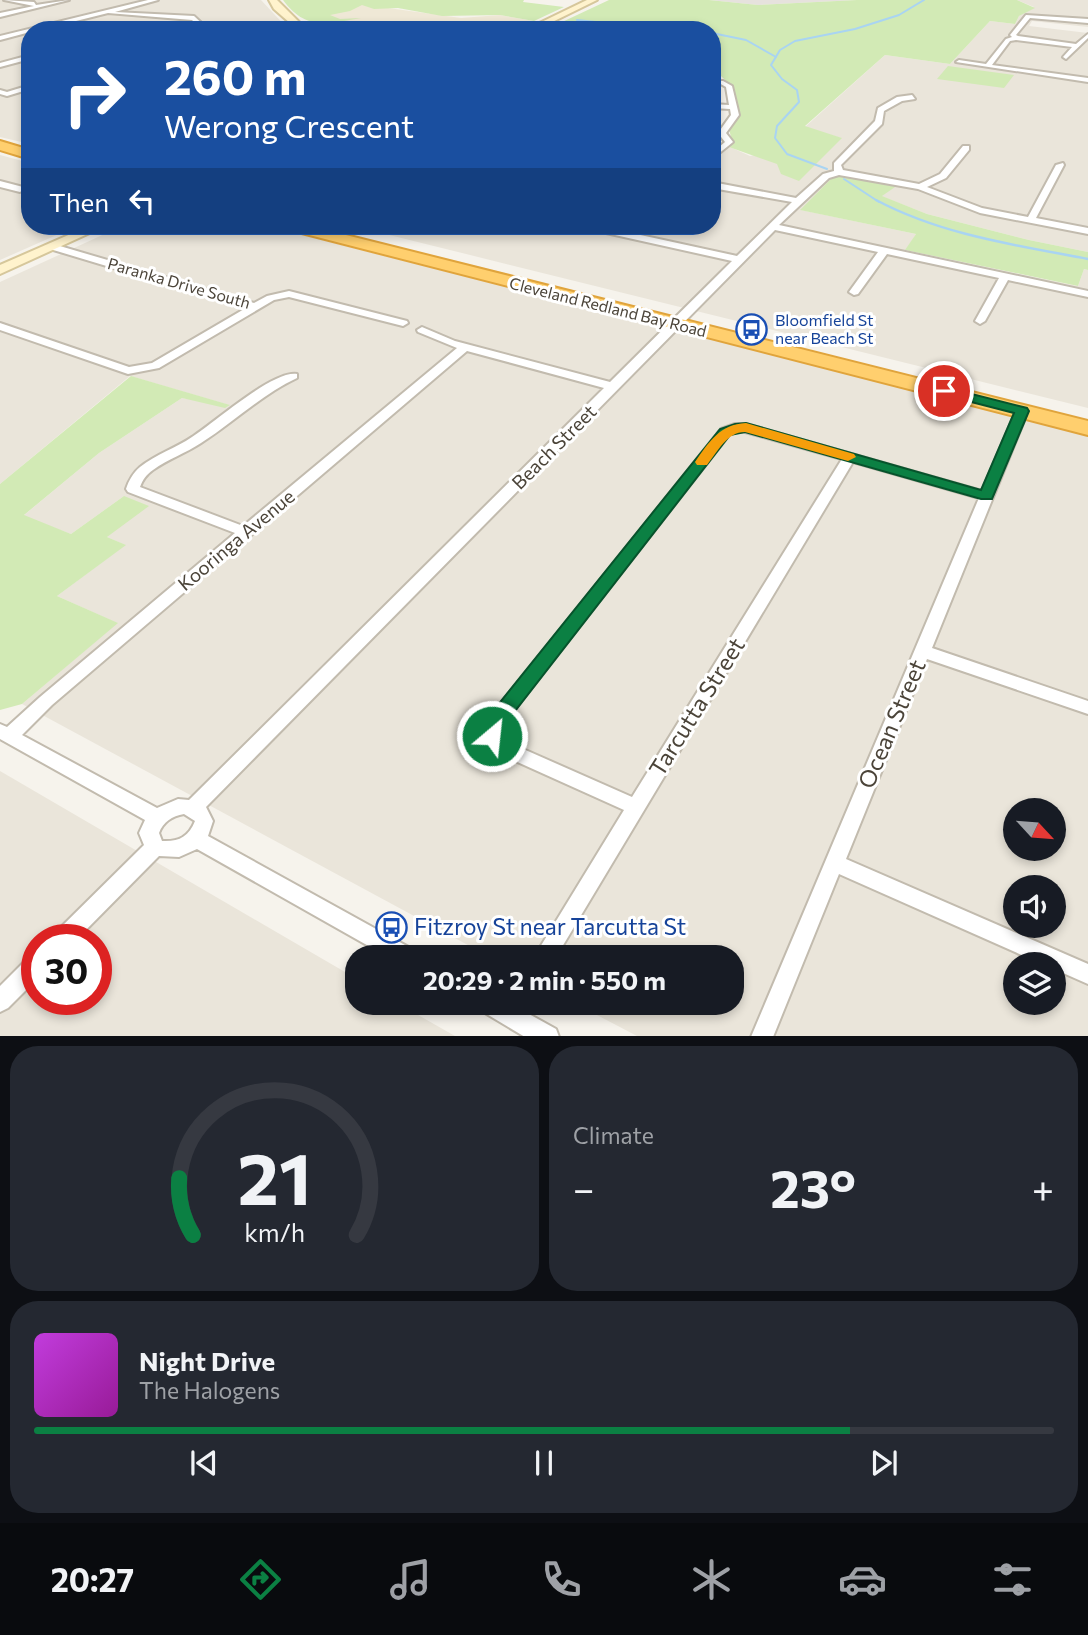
<!DOCTYPE html>
<meta charset="utf-8">
<style>
:root{--surface:#171b24;--page:#242831;--text:#f1f3f6;--muted:#9ea1a6;--line:#363941;--accent:#0b8043}
body{margin:0;font-family:Commissioner,sans-serif;background:var(--page);color:var(--text);height:100vh;display:flex;flex-direction:column;font-size:26px;white-space:nowrap}
*{box-sizing:border-box;margin:0}
p{font-size:23px;color:var(--muted)}
.icon{flex:none;width:38px;height:38px;fill:none;stroke:currentColor;stroke-width:2;stroke-linecap:round;stroke-linejoin:round}
.map{position:relative;height:1036px;overflow:hidden}
.panel{display:flex;flex-direction:column;gap:10px;padding:10px;background:#0d0f14;flex:1}
.panel>*{flex:none}
.banner{position:absolute;left:21px;top:21px;width:700px;height:214px;border-radius:28px;box-shadow:0 4px 10px #0003;background:#1a4fa0;color:#fff;overflow:hidden}
.needle{width:46px;rotate:116deg}
.buttons{position:absolute;left:1003px;top:798px;display:grid;gap:14px}
.buttons a{display:grid;place-items:center;width:63px;height:63px;border-radius:50%;background:var(--surface);box-shadow:0 4px 10px #0003;font-size:35px}
.speed{position:absolute;left:21px;top:924px;display:flex;gap:14px;font-size:35px;font-weight:700;text-align:center}
.speed>*{display:grid;place-content:center;width:91px;height:91px;border-radius:50%;background:var(--surface);box-shadow:0 4px 10px #0003;line-height:1}
.speed .limit{border:10px solid #d22;background:#fff;color:#111}
.pin{position:absolute;display:grid;place-items:center;width:60px;height:60px;color:#fff;margin:-30px;border:4px solid #fff;border-radius:50%;box-shadow:0 2px 7px #0007}
.me{position:absolute;width:77px;margin:-38px;rotate:28deg;stroke-linejoin:round;filter:drop-shadow(0 0 5px #0008)}
.turn{display:flex;align-items:center;gap:24px;height:147px;padding:0 28px;font-size:32px}
.turn .icon{width:91px;height:91px;stroke-width:2.5}
.turn b{display:block;font-size:49px;line-height:60px}
.then{display:flex;align-items:center;height:66px;padding:0 28px;background:#0003;gap:14px;font-size:26px}
.big{font-size:52px;font-weight:700;line-height:1.1}
.panel .widget{flex:1;display:flex;flex-direction:column;justify-content:center;gap:10px;min-width:0;padding:0 24px;border-radius:28px;background:var(--page)}
.panel .dial{align-items:center;gap:0}
.dial svg{height:182px;overflow:visible;fill:none;stroke:var(--line);stroke-width:7;stroke-linecap:round;text-anchor:middle}
.dial text{fill:var(--text);stroke:none}
.song{display:flex;align-items:center;gap:21px}
.cover{width:84px;height:84px;border-radius:10px;background:linear-gradient(135deg,hsl(290 70% 55%),hsl(300 70% 35%))}
.played{height:7px;border-radius:4px;background:linear-gradient(90deg,var(--accent) 80%,var(--line) 80%)}
.keys{display:flex;justify-content:space-around;direction:ltr}
.heat{display:flex;justify-content:space-between;align-items:center;font-size:38px;direction:ltr}
.panel .tiles{flex:1;display:grid;gap:10px;grid-template-columns:1fr 1fr}
.widget:last-child{grid-column:span 2}
.trip{position:absolute;left:345px;top:945px;width:399px;height:70px;border-radius:28px;background:var(--surface);box-shadow:0 4px 10px #0003;font-weight:700;line-height:70px;text-align:center}
.menu{display:flex;height:112px;justify-content:space-around;align-items:center;background:#090b0e;color:var(--muted)}
.menu .icon{width:49px;height:49px}
.menu .current{color:var(--accent)}
.menu b{font-size:32px;color:var(--text)}
.map>svg:first-child{display:block}
.residential{fill:#eae5da;fill-rule:evenodd}
.industrial{fill:#e6e2dd}
.education{fill:#efe8d6}
.green{fill:#d2eab5}
.lines{fill:none;stroke-linecap:round;stroke-linejoin:round}
.stream-far1{stroke:#a9d4f2;stroke-width:2}
.stream{stroke:#a9d4f2;stroke-width:2.5}
.street-casing{stroke:#c2bbae;stroke-width:4}
.secondary-casing{stroke:#d6c79b;stroke-width:4}
.highway-casing{stroke:#e0a43c;stroke-width:4}
.street{fill:#fff;fill-rule:evenodd}
.secondary{fill:#fff3cd;fill-rule:evenodd}
.highway{fill:#ffcf6e;fill-rule:evenodd}
.route{fill:#0b8043;stroke:#07532c;stroke-width:2}
.slow{fill:#f59e0b}
.labels{text-anchor:middle;stroke-width:6;stroke-linejoin:round;paint-order:stroke}
.far-street-label{font-size:16px;fill:#4b4439;stroke:#fff}
.far-transit-label{font-size:16px;fill:#164399;stroke:#fff;text-anchor:start}
.street-label{font-size:19px;fill:#4b4439;stroke:#fff}
.near-street-label{font-size:23px;fill:#4b4439;stroke:#fff}
.near-transit-label{font-size:23px;fill:#164399;stroke:#fff;text-anchor:start}
</style>
<div class="map">
<svg width="1088" height="1037" viewBox="0 0 1088 1037">
<rect width="100%" height="100%" fill="#f6f3ec"/>
<g class="residential">
<polygon points="0,0 261,0 289,30 30,30 30,144 0,137"/>
<polygon points="1017,0 1088,0 1088,27 1032,21 1029,26 1088,33 1088,252 1029,240 927,214 881,196 897,185 801,210 916,234 906,251 1078,286 1084,269 1088,270 1088,408 353,226 712,226 712,133 719,142 750,156 841,138 805,127 885,55 950,64 990,21 1015,24 1019,16 1034,7"/>
<polygon points="0,155 30,163 30,226 77,226 0,260"/>
<path d="M122,226H267L1088,435V1036H637L574,1003H732V957H490L22,704L117,623L57,596L125,545L107,537L124,496L71,534L23,516L99,453L182,398L229,405L130,376L0,484V282ZM1015,810H1054V849H1015ZM1015,887H1054V926H1015ZM1015,964H1054V1003H1015Z"/>
<path d="M0,771L357,979V1003H397L455,1036H0ZM37,940H96V999H37Z"/>
</g>
<polygon class="industrial" points="709,0 857,0 758,5"/>
<polygon class="education" points="359,4 461,18 500,15 534,21 514,30 321,30 307,22"/>
<g class="green">
<path d="M283,0H524L523,2L564,7L534,21L500,15L442,16L398,8L374,9L362,5L350,11L330,15L340,19L361,18C327,24 306,31 283,0Z"/>
<polygon points="609,0 709,0 758,5 857,0 1017,0 1035,8 1019,16 1015,24 990,21 950,64 885,55 805,126 842,138 799,181 781,174 777,164 729,147 732,141 729,129 739,117 731,86 712,67 712,30 608,30 560,23"/>
<polygon points="948,66 1014,75 1004,88 937,79"/>
<polygon points="835,175 898,185 882,196 927,214 1029,240 1088,252 1088,270 1084,269 1078,286 905,250 916,234 800,210"/>
<polygon points="131,376 230,405 225,408 182,398 99,453 24,515 71,534 124,496 149,506 107,537 126,545 57,596 118,623 22,704 0,710 0,484"/>
</g>
<g class="lines">
<g class="stream-far1">
<polyline points="577,20 671,30"/>
<polyline points="712,33 746,40 776,57"/>
<polyline points="827,169 787,154 775,138 777,126 799,102 797,90 782,79 771,65 780,50 795,41 855,29 899,15 924,0"/>
<polyline points="844,179 879,202"/>
</g>
<path class="stream" d="M876,200C942,235 1015,245 1088,259"/>
<defs>
<g id="street">
<polygon points="4,0 34,2 36,5 69,0 0,17 0,13 34,6"/>
<polygon points="148,0 158,0 115,12 194,16 209,30 202,30 192,20 108,13 40,30 30,30 30,32 0,40 0,36"/>
<polygon points="1026,15 1088,19 1088,23 1030,18 1016,35 1018,36 1076,44 1088,34 1088,38 1066,59 1063,57 1072,47 1016,40 1010,41 992,65 1088,78 1088,82 956,62 959,60 986,64 1006,39 1012,37 1010,35"/>
<polygon points="30,55 30,59 0,67 0,63"/>
<polygon points="719,81 723,81 732,86 739,115 726,133 733,142 712,159 712,153 725,142 718,133 731,115 730,109 712,108 712,104 729,105 726,87 719,83"/>
<polygon points="30,85 30,89 7,96 0,94 0,90 7,92"/>
<path d="M912,95L915,99L902,101L884,111L882,124L841,165L843,170L919,184L940,174L963,146H969V150L946,178L927,187L982,208L1028,217L1056,165L1063,163L1064,165L1036,218L1088,228V234L980,213L918,189L839,175L829,178L779,225L1088,291V297L1008,280L985,321L980,324L975,321L999,278L887,254L858,294L854,295L849,292L878,252L775,230L206,807L213,821L208,836L414,950L417,957H388L197,849L179,857L159,856L76,940H52L55,933L144,845L139,833L145,820L0,739V724L7,727L40,697L235,533L128,492L126,489C129,480 133,473 140,467C156,454 176,448 192,437C214,423 273,370 297,374V378C261,395 234,422 201,443C186,453 168,459 153,470C146,475 143,479 140,487L243,526L457,348L418,332L417,330L422,327L455,341L610,382L732,261L588,229L584,226H599L737,256L792,202L712,188V182L796,198L823,174L834,171V163L875,121L878,108L897,97ZM467,351L604,388L189,800L178,799L157,808L22,735L52,705ZM184,814L195,821C189,837 178,842 162,841L159,833C163,822 172,816 184,814Z"/>
<polygon points="0,181 23,187 24,189 20,192 0,187"/>
<polygon points="53,244 254,303 267,296 289,291 407,321 408,323 403,326 289,297 274,300 159,368 128,374 0,330 0,323 129,367 152,363 246,308 50,249 48,247"/>
<path d="M1022,407L1028,411L932,648L1088,701V714L927,659L846,859L1088,964V984L1054,969V964H1042L839,874L773,1037H751L979,498L853,462L556,957H534L624,810L493,751L483,736L487,721L721,429L735,424H746L982,491L1016,411ZM737,432H745L842,459L632,797L505,741L501,735L504,723L729,435Z"/>
<polygon points="37,954 37,979 8,1008 0,1012 0,986 29,957"/>
<polygon points="477,1003 509,1003 556,1029 559,1037 525,1037 480,1010"/>
</g>
<g id="secondary">
<polygon points="269,0 277,0 307,30 298,30 274,9"/>
<polygon points="587,0 597,0 536,30 525,30"/>
<polygon points="89,226 105,226 0,274 0,265"/>
</g>
<g id="highway">
<polygon points="0,141 30,150 30,159 0,150"/>
<polygon points="284,226 310,226 1088,421 1088,435 286,229"/>
</g>
</defs>
<use href="#street" class="street-casing"/>
<use href="#secondary" class="secondary-casing"/>
<use href="#highway" class="highway-casing"/>
<use href="#street" class="street"/>
<use href="#secondary" class="secondary"/>
<use href="#highway" class="highway"/>
</g>
<polygon class="route" points="944,387 1027,408 1029,411 992,499 981,499 745,432 730,435 505,724 499,741 492,744 485,741 482,736 489,716 720,429 735,424 746,423 981,490 1014,413 940,394 940,389"/>
<path class="slow" d="M746,423L854,454L856,457L848,461L745,432C727,432 718,451 707,465H697L695,462C709,442 720,424 746,423Z"/>
<defs>
<symbol id="bus-ring" viewBox="-11 -11 22 22"><circle r="9.5" fill="#fff" stroke="#1a4fb4" stroke-width="1.5"/><path d="M-5-6H5V4H4V6H2V4H-2V6H-4V4H-5ZM-3.5-4V0h7V-4ZM-3.5 1.2v1.5H-2V1.2ZM2 1.2v1.5H3.5V1.2Z" fill="#1a4fb4"/></symbol>
</defs>
<g fill-rule="evenodd">
<use href="#bus-ring" x="734" y="312" width="35" height="35"/>
<use href="#bus-ring" x="374" y="910" width="35" height="35"/>
</g>
<g class="labels">
<g class="far-street-label">
<text transform="translate(179 283) rotate(16)" y="6">Paranka Drive South</text>
<text transform="translate(608 307) rotate(14)" y="6">Cleveland Redland Bay Road</text>
</g>
<g class="far-transit-label">
<text x="775" y="326">Bloomfield St<tspan x="775" dy="18">near Beach St</tspan></text>
</g>
<g class="street-label">
<text transform="translate(554 447) rotate(-45)" y="7">Beach Street</text>
<text transform="translate(236 540) rotate(-40)" y="7">Kooringa Avenue</text>
</g>
<g class="near-street-label">
<text transform="translate(697 707) rotate(-58)" y="8">Tarcutta Street</text>
<text transform="translate(892 724) rotate(-67)" y="8">Ocean Street</text>
</g>
<g class="near-transit-label">
<text x="414" y="935">Fitzroy St near Tarcutta St</text>
</g>
</g>
</svg>
<div class="buttons">
<a><svg class="needle" viewBox="-14 -14 28 28"><path d="M0-13l5 13h-10z" fill="#e53935"/><path d="M0 13l5-13h-10z" fill="#9ea1a6"/></svg></a>
<a><svg class="icon" aria-label="sound" viewBox="0 0 24 24"><path d="M4 9h4l5-4v14l-5-4H4zM17 9q2 3 0 6"/></svg></a>
<a><svg class="icon" aria-label="layers" viewBox="0 0 24 24"><path d="M12 4l9 5-9 5-9-5zM3 14l9 5 9-5"/></svg></a>
</div>
<div class="speed"><div class="limit">30</div></div>
<div class="pin" style="left:944px;top:391px;background:#d93025"><svg class="icon" aria-label="arrive" viewBox="0 0 24 24"><path d="M6 21V4h12l-3 4 3 4H6"/></svg></div>
<svg class="me" style="left:492px;top:736px" viewBox="-20 -20 40 40"><circle r="17" fill="#0b8043" stroke="#fff" stroke-width="3"/><path d="M0-11L8 9 0 5-8 9z" fill="#fff"/></svg>
<div class="trip">20:29 · 2 min · 550 m</div>
<div class="banner">
<div class="turn"><svg class="icon" aria-label="right" viewBox="0 0 24 24"><path d="M7 20v-9h11M14 6l5 5-5 5"/></svg><div><b>260 m</b>Werong Crescent</div></div>
<div class="then">Then<svg class="icon" aria-label="left" viewBox="0 0 24 24"><path d="M17 20v-9H6M10 6l-5 5 5 5"/></svg></div>
</div>
</div>
<section class="panel">
<div class="tiles">
<div class="widget dial"><svg viewBox="0 0 100 80">
<path d="M14 69A42 42 0 1 1 86 69"/>
<path d="M14 69A42 42 0 0 1 8 44" stroke="#0b8043"/>
<text x="50" y="56" font-size="32" font-weight="700">21</text>
<text x="50" y="72" font-size="11">km/h</text>
</svg></div>
<div class="widget"><p>Climate</p>
<div class="heat"><a>−</a><b class="big">23°</b><a>+</a></div>
</div>
<div class="widget">
<div class="song"><i class="cover"></i><div><b>Night Drive</b><p>The Halogens</p></div></div>
<div class="played"></div>
<div class="keys"><svg class="icon" aria-label="previous" viewBox="0 0 24 24"><path d="M18 5L8 12l10 7zM5 5v14"/></svg><svg class="icon" aria-label="pause" viewBox="0 0 24 24"><path d="M8 5v14M16 5v14"/></svg><svg class="icon" aria-label="next" viewBox="0 0 24 24"><path d="M6 5l10 7-10 7zM19 5v14"/></svg></div>
</div>
</div>
</section>
<nav class="menu">
<b>20:27</b>
<svg class="icon current" aria-label="directions" viewBox="0 0 24 24"><path d="M12 3l9 9-9 9-9-9zM9 14v-3h6M13 9l2 2-2 2"/></svg>
<svg class="icon" aria-label="music" viewBox="0 0 24 24"><path d="M9 18V5l10-2v13"/><circle cx="6" cy="18" r="3"/><circle cx="16" cy="16" r="3"/></svg>
<svg class="icon" aria-label="phone" viewBox="0 0 24 24"><path d="M5 4h4l2 5-3 2q2 4 5 5l2-3 5 2v4C11 20 4 13 5 4z"/></svg>
<svg class="icon" aria-label="climate" viewBox="0 0 24 24"><path d="M12 3v18M4 7l16 10M4 17L20 7"/></svg>
<svg class="icon" aria-label="car" viewBox="0 0 24 24"><path d="M5 17H2v-5l4-1 3-4h7l3 4 3 1v5h-3M9 17h6M6 11h13"/><circle cx="7" cy="17" r="2"/><circle cx="17" cy="17" r="2"/></svg>
<svg class="icon" aria-label="filters" viewBox="0 0 24 24"><path d="M4 7h16M4 17h16"/><circle cx="9" cy="7" r="2"/><circle cx="15" cy="17" r="2"/></svg>
</nav>
